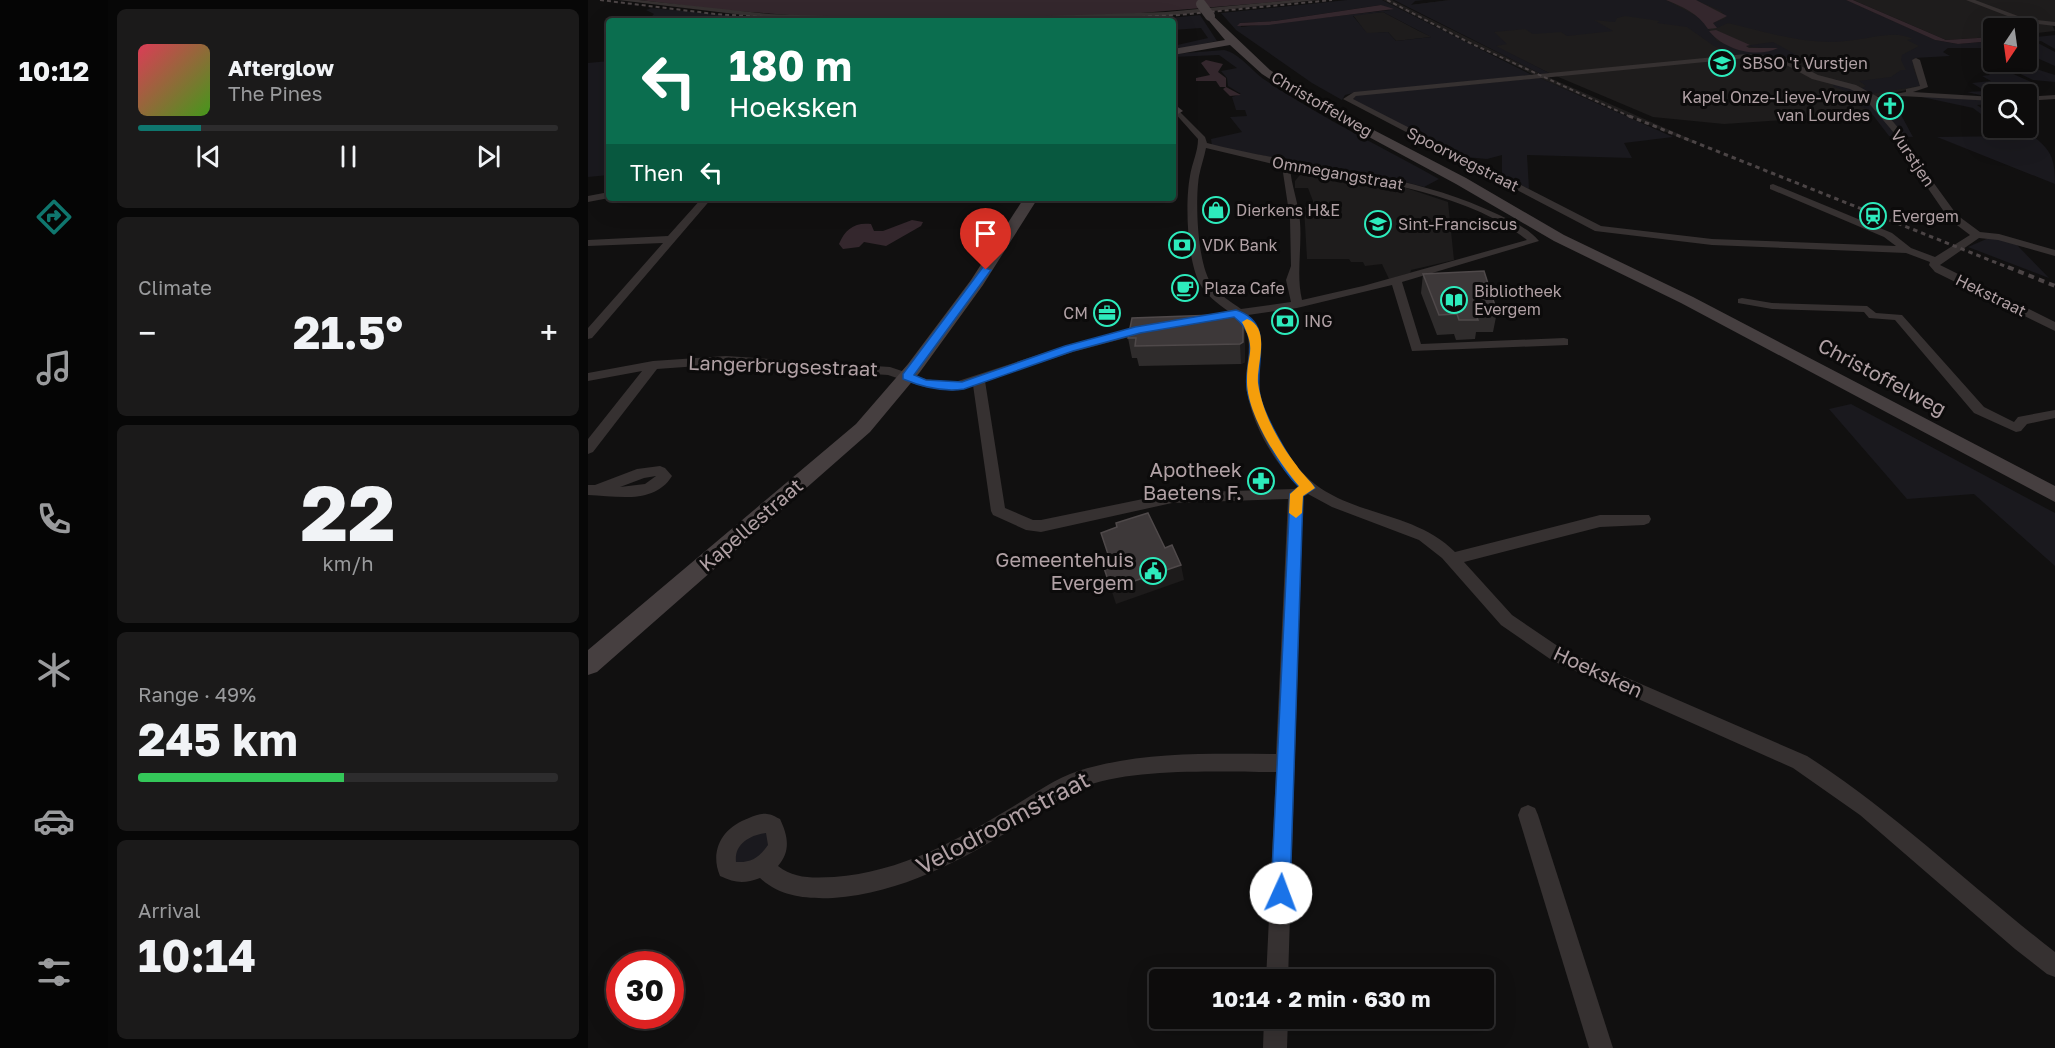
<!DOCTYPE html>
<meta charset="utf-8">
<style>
:root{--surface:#0d0c0c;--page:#1b1a1a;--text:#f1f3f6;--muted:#9a9b9d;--line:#2d2c2d;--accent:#0f766e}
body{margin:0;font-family:"Golos Text",sans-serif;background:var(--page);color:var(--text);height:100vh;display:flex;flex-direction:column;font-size:22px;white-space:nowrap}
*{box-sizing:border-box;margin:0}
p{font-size:20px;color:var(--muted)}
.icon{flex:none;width:33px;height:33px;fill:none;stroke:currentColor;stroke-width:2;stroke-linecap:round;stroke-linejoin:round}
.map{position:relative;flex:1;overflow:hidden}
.drawer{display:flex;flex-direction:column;gap:9px;padding:9px;background:#070707;width:480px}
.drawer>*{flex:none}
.guide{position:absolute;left:18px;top:18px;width:570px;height:183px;border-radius:6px;box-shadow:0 6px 24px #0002,0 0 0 2px var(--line);background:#0b6e4f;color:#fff;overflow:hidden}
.needle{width:39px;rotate:193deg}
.controls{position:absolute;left:1395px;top:18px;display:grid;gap:12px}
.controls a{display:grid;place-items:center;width:54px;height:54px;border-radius:6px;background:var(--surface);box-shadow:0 6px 24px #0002,0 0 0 2px var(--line);font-size:30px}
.speed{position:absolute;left:18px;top:951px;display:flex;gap:12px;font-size:30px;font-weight:700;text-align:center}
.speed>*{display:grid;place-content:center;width:78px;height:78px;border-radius:50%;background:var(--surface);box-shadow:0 6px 24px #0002,0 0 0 2px var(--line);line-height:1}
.speed .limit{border:9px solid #d22;background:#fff;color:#111}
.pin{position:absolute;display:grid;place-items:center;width:51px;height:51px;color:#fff;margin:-62px -26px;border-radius:50% 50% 50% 0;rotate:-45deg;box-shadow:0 0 6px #0007}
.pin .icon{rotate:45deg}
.me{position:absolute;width:66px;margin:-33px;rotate:2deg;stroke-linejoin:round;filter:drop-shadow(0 0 4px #0008)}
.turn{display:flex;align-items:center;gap:21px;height:126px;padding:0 24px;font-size:27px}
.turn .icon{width:78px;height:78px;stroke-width:2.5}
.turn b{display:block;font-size:42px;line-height:51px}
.then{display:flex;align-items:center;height:57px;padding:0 24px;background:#0003;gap:12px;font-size:22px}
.big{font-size:45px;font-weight:700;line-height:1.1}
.drawer .widget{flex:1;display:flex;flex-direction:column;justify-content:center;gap:9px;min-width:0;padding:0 21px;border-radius:9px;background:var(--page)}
.drawer .dial{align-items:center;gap:0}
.dial b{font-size:78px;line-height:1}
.song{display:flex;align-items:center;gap:18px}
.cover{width:72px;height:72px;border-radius:9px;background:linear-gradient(135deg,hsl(350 70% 55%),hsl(100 70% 35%))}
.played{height:6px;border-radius:3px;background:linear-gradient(90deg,var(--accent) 15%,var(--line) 15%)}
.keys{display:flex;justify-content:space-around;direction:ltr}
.heat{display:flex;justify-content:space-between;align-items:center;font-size:33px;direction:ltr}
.charge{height:9px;border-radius:4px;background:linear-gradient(90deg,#34c759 49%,var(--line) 0)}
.trip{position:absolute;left:561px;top:969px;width:345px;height:60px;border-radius:6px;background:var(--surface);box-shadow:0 6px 24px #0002,0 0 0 2px var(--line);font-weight:700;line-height:60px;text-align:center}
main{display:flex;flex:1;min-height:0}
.tab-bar{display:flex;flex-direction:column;width:108px;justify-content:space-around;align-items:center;background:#050505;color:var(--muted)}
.tab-bar .icon{width:42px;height:42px}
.tab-bar .active{color:var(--accent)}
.tab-bar b{font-size:27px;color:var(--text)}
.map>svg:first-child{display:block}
.built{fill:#1e1c1c}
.green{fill:#1a191e;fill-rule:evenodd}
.water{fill:#34272d}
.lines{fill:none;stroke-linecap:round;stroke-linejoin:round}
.street{fill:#363131;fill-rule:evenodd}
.secondary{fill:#463f40;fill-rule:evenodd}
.rail-far2{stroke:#4b4445;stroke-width:2;stroke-dasharray:4 3;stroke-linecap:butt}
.rail-far1{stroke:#4b4445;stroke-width:3;stroke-dasharray:4.5 4;stroke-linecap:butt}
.rail{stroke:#4b4445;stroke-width:4;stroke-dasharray:6 5;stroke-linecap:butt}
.secondary-bridge{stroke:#463f40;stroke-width:10}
.wall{fill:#2f2c2c}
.shaded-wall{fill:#1d1b1b}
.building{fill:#3d3839;stroke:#4f494a;stroke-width:1.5}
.route{fill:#1a73e8;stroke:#114b97;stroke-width:1.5}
.slow{fill:#f59e0b}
.labels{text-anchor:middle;stroke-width:6;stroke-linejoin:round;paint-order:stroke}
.far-poi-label{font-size:16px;fill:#b1a1a5;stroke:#0c0b0b;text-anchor:start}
.far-street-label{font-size:16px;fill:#b1a1a5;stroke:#0c0b0b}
.street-label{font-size:20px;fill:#b1a1a5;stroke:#0c0b0b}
.poi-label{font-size:20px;fill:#b1a1a5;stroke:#0c0b0b;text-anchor:end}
.near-street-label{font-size:24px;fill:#b1a1a5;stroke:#0c0b0b}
</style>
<main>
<nav class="tab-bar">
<b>10:12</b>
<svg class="icon active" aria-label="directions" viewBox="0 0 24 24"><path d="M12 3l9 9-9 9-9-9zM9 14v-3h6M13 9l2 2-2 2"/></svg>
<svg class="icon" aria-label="music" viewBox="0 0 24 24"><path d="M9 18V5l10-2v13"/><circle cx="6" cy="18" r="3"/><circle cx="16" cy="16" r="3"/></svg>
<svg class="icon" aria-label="phone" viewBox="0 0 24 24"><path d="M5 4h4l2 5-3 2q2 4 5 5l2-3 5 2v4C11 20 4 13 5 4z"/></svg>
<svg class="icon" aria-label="climate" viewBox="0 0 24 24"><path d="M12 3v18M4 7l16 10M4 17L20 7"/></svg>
<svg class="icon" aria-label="car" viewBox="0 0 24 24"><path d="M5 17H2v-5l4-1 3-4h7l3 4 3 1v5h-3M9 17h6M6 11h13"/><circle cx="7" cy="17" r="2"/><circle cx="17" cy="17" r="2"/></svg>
<svg class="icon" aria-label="filters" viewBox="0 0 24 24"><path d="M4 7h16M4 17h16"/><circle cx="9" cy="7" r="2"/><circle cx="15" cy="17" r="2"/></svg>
</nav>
<section class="drawer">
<div class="widget">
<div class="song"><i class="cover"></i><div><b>Afterglow</b><p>The Pines</p></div></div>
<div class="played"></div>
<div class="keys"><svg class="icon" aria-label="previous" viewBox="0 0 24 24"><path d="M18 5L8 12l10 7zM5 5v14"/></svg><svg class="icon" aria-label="pause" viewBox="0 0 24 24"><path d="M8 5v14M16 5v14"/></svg><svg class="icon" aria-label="next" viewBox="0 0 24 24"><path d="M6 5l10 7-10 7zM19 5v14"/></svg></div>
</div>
<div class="widget"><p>Climate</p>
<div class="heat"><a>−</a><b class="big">21.5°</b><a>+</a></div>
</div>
<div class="widget dial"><b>22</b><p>km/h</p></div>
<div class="widget"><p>Range · 49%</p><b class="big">245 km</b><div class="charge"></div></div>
<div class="widget"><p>Arrival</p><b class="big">10:14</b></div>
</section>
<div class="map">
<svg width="1467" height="1048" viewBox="0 0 1467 1048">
<rect width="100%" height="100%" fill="#111010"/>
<g class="built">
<polygon points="795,0 804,0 953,74 1107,141 1104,143 956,80"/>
<polygon points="862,0 1258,0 1347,40 1326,60 1333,87 1281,98 1290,114 1136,124 1065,117 961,73 822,5"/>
<polygon points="1265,0 1467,0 1467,23 1463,23 1467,31 1439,34 1438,28 1406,28 1405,37 1358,40"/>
<polygon points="795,12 829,30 844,37 808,41 800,32 779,34 765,15"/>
<polygon points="716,170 772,177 809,185 860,202 866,260 823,270 822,273 801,279 794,264 777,266 775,262 763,262 761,259 719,259 716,207 725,206 725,201 720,188 707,188 707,181"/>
</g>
<g class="green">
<path d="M759,0H794L944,75L765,93L757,95L754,100L724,83L648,30L633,13ZM793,5L802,10L653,27L652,23L687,21ZM795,12L843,37L808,41L800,32L779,33L765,16Z"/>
<polygon points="806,0 836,0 827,1 823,5 862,0 1078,0 1114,19 1129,41 1168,51 1174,48 1156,46 1185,42 1212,57 1208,62 1185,65 1176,58 1155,58 1126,46 1099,27 1069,23 1072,21 1037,16 1029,18 1027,22 1006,20 1025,31 979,36 973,32 945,34 937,29 906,32 919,44 908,46 961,73 953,74"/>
<path d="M1108,0H1258L1347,40L1370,44L1405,41V48H1360L1355,52L1362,56L1326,58L1325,67L1332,86L1282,94L1280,97L1305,100L1325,137L1301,136L1281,110L1264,103L1257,94L1261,92L1246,87L1243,81L1247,79L1268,91L1278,86L1271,81L1303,77L1313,70H1318L1313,60L1314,55L1331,46L1319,40L1325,39C1307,30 1286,38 1266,40C1222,47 1182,33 1140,23L1129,28L1125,23L1138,18L1133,11Z"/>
<polygon points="64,8 201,21 59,21 66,14 58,10"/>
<polygon points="612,15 629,41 585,50 585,46 620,38 613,28 585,30 585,21 551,21"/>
<polygon points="1467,35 1467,49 1453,41 1448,42 1467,52 1467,66 1440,54 1438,38"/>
<path d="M636,50C651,53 664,71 677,80C732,117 793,147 851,179L836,187C767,168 695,161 624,146L623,139L654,132L642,117L659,116L657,110H648L644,97L653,94L640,86L639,78L633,71L649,68L631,55L585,57V54Z"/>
<polygon points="21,61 21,175 0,177 0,63"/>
<polygon points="1433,67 1445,68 1467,75 1467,82 1445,80 1422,69"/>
<polygon points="1398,72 1423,73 1450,85 1410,86 1425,94 1406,94 1405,98 1379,92 1397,91 1384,83 1403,81 1394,76 1402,75"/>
<polygon points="952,78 1085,137 1036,143 1044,158 939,155 941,189 914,175 914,155 899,159 877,157 764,100 769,95"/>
<polygon points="1329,96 1405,100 1405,104 1389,105 1405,116 1405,123 1385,108"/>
<path d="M1439,125L1442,129L1438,130C1461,149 1467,153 1467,184L1349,137L1426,136L1416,128H1438Z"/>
<polygon points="1403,237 1428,244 1461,278 1380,247"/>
<polygon points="1263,404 1467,513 1467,566 1386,494 1319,499 1241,409"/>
<polygon points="184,830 182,856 148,870 143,846 151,838"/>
</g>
<g class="water">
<polygon points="52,0 710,0 541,14 386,19 229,17 134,10"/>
<path d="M1078,0H1108L1139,16L1125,23L1129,28L1120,29C1110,13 1095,7 1078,0Z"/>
<polygon points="1258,0 1265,0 1358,40 1405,37 1405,41 1370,44 1347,40"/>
<polygon points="793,5 806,9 681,25 649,26 652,23 687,21"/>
<path d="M1128,30L1162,45L1158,46L1161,48H1190C1168,59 1135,49 1121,31Z"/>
<polygon points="618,60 635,64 630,72 638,78 638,87 653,95 642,96 635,89 638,87 632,87 628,81 608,81 608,78 622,75 613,63"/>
<path d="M324,220L335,222L333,226L298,246L276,242L271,247L255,249L251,244C257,229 267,222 283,224L286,231H295Z"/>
</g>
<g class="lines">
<g class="street">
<polygon points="30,0 51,0 181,14 329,19 332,21 181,18"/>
<polygon points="706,0 730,0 578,16 369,21 372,19 578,12"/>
<polygon points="1378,0 1387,0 1438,19 1467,22 1467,26 1435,22"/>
<path d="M1158,54L1196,57L1230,75L1268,85L1290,97L1318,92V89L1332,86L1324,60L1328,58L1332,60L1340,87L1325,92L1406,97V101L1313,96L1288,102L1319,138L1321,149L1369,215L1392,232L1411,234L1467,250V256L1410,240L1391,238L1352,265L1467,322V331L1347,272L1341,265L1342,262L1318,253L1124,245L1007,231L755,99L766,92ZM1158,58L1191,61L1224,79L1262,89L1282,99L1279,101L1312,140L1313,149L1361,219L1382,235L1347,257L1323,248L1304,233L1185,184L1182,185V189L1296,237L1308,246L1124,239L1013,226L765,99L768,96Z"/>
<polygon points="1467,95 1467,99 1438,101 1438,97"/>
<path d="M589,109L617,137L619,143C715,168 818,170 909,214C924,221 940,228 951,241L814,282L833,344L976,338L980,339V345L824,351L804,285L709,308L660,315C681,337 668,358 671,384C674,416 693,450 715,473C755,517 825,509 867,552L1012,515H1061L1063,519L1061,523L1056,525L1012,527L876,562L924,615L977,651L1219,756C1308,813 1383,887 1467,952V977L1459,974L1427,949L1272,815L1205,768L965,661L913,625L854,558L831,540L744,507L720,494L715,497L700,980H678L688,772C633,772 542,767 493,788C472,797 453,812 434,823C376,859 315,893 245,898C219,899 192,897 172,878C156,884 147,883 132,876C121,850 135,827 161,818C166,816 173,813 179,814C183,814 188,817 192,819C200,836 203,851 190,866C206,879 226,878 246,877C313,872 370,840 426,806C446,794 468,778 490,771C554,751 622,754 688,754L700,499L584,503L453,532L438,530L405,515L403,511L385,385L365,391L336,387L300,375L138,364L69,369L5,452L0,454V439L54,371L0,381V373L65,361L138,356L302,367L338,379L364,383L477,346L560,324L566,328L564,331L485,352L397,381L417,508L445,520H453L584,493L706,489L711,486C686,463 665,426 659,392C654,366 672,338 648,317L639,316L637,314L640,311C629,303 618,295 611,282C599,258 597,202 602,176C604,163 610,152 610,139L585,111ZM618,148L694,166L702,219L703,266L698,280L703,302L653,309C643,302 632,295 624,285C609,264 607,201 611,176C613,166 616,158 618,148ZM702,167C775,178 880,192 939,240L775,286L714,300C708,275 714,249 712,222C711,204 703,185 702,167ZM178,833L180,845C171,858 163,863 148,862C146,844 162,835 178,833Z"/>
<polygon points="21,192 21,198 0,202 0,196"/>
<polygon points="114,198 124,198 4,338 0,339 0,328 75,243 0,246 0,240 80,236"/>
<polygon points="1154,298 1184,303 1279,306 1288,313 1314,315 1396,407 1426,422 1430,417 1467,410 1467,418 1439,424 1433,431 1428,432 1386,413 1307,320 1281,318 1276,312 1184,309 1150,303 1150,299"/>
<path d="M72,466L77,468L84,476C66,505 29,496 0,495V485H7L49,469ZM68,476L57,484L32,487L56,478Z"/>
<polygon points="940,805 947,808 950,815 1025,1048 1001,1048 930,815 933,808"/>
<polygon points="676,1018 700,1018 699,1048 675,1048"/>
</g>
<g class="secondary">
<polygon points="622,13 682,70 726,99 878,178 976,235 1105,297 1467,486 1467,502 1093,303 966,241 868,184 718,103 674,74 642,45 585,55 585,49 637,40 617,16"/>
<polygon points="585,103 595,111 585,117"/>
<polygon points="436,198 450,198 395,285 332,372 282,432 9,672 0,675 0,650 268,424 320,364 383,280"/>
</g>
<g class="rail-far2">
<polyline points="12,0 127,14 239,21"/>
<polyline points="799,0 880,42 1045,118"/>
<polyline points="469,21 591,15 744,0"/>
</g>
<polyline class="rail-far1" points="1041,116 1424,269"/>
<polyline class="rail" points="1420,267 1467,286"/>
<polyline class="secondary-bridge" points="613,4 622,16"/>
</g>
<g class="wall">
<polygon points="835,274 909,312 905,332 888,332 887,339 868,340 866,334 849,335 833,293"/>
<polygon points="655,314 657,334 657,362 653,364 551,366 549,358 544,358 540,338"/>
</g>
<g class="shaded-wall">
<polygon points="655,314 657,334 657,362 653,364 652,344"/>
<polygon points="593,565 596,580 528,604 523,589"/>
</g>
<g class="building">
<polygon points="896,271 909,312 887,312 890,320 871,320 869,314 851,315 835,274"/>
<polygon points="655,314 655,342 652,344 547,346 548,338 540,338 544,318"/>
<polygon points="560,513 577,548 584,545 593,565 523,589 516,568 524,566 513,533 529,527 528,523"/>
</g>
<path class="route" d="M395,267L403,270L326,375L338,380L374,382L477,346L547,327L648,310C689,323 665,366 672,396C676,415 701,459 714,474C718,479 723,482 727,488L715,496L702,893L699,899L693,902L686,899L683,893L702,494L711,487C691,468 669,424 661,398C651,367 678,341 646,317L552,333L485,351L376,389C355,392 334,387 315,379V374Z"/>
<path class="slow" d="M659,319C684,328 668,365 670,383C674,412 691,443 709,466C714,474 722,480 727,488L715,496L714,513L708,518L701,513L702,494L711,486C690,462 658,413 659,380C659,351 669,352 654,322Z"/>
<defs>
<symbol id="school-ring" viewBox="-11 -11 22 22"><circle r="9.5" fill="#0c0b0b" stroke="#2debbc" stroke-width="1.5"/><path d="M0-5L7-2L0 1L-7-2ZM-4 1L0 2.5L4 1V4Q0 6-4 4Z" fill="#2debbc"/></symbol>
<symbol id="church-ring" viewBox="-11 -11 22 22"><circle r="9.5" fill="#0c0b0b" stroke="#2debbc" stroke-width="1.5"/><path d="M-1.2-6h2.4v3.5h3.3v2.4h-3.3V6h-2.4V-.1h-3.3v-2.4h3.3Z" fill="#2debbc"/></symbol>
<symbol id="shop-ring" viewBox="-11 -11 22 22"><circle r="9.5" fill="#0c0b0b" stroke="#2debbc" stroke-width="1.5"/><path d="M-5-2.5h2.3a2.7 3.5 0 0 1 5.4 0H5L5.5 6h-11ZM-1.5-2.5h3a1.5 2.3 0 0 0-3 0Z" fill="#2debbc"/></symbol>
<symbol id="station-ring" viewBox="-11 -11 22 22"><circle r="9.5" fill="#0c0b0b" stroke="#2debbc" stroke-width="1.5"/><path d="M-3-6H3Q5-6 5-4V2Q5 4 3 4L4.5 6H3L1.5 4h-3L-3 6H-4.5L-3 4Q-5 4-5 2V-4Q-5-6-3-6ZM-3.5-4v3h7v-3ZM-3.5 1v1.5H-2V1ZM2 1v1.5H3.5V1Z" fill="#2debbc"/></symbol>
<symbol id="bank-ring" viewBox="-11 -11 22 22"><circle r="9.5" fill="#0c0b0b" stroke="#2debbc" stroke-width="1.5"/><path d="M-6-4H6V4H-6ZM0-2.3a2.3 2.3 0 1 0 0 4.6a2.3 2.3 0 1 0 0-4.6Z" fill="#2debbc"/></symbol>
<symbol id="cafe-ring" viewBox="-11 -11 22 22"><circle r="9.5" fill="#0c0b0b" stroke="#2debbc" stroke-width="1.5"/><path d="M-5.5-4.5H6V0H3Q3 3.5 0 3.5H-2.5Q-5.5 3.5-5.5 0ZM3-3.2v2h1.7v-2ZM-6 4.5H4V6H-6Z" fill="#2debbc"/></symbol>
<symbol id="library-ring" viewBox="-11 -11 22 22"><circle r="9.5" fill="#0c0b0b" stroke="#2debbc" stroke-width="1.5"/><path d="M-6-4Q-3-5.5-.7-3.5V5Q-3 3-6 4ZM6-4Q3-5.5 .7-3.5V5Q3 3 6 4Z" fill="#2debbc"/></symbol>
<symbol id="office-ring" viewBox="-11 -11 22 22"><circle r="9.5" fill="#0c0b0b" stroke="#2debbc" stroke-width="1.5"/><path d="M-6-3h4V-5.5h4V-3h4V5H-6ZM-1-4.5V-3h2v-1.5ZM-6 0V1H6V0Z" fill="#2debbc"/></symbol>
<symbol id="pharmacy-ring" viewBox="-11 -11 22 22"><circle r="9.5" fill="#0c0b0b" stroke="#2debbc" stroke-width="1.5"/><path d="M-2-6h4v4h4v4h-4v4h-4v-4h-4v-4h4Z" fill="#2debbc"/></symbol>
<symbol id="civic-ring" viewBox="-11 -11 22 22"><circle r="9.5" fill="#0c0b0b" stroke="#2debbc" stroke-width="1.5"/><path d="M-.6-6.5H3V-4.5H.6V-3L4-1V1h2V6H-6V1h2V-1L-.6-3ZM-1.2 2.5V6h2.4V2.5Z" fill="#2debbc"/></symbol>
</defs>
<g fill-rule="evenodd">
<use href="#school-ring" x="1119" y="48" width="30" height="30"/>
<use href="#church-ring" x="1287" y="91" width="30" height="30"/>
<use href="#shop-ring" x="613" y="195" width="30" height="30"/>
<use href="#station-ring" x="1270" y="201" width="30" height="30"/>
<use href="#school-ring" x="775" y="209" width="30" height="30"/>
<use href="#bank-ring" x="579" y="230" width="30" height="30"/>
<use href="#cafe-ring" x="582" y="273" width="30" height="30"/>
<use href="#library-ring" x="851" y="285" width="30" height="30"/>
<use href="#office-ring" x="504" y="298" width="30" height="30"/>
<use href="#bank-ring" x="682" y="306" width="30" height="30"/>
<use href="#pharmacy-ring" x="658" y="466" width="30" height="30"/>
<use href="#civic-ring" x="550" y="556" width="30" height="30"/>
</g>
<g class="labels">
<g class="far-poi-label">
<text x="1154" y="69">SBSO 't Vurstjen</text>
<text x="1282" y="103" text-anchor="end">Kapel Onze-Lieve-Vrouw<tspan x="1282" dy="18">van Lourdes</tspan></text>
<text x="648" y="216">Dierkens H&amp;E</text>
<text x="1304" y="222">Evergem</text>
<text x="810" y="230">Sint-Franciscus</text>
<text x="614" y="251">VDK Bank</text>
<text x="616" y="294">Plaza Cafe</text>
<text x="886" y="297">Bibliotheek<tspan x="886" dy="18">Evergem</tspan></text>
<text x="500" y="319" text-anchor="end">CM</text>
<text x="716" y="327">ING</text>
</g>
<g class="far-street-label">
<text transform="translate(734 104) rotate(30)" y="6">Christoffelweg</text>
<text transform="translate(1325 158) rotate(56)" y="6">Vurstjen</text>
<text transform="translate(875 159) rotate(27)" y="6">Spoorwegstraat</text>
<text transform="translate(750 173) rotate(10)" y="6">Ommegangstraat</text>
<text transform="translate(1403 295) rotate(26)" y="6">Hekstraat</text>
</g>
<g class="street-label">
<text transform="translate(195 366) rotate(2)" y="7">Langerbrugsestraat</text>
<text transform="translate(1294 377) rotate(28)" y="7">Christoffelweg</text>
<text transform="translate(163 525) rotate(-41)" y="7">Kapellestraat</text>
<text transform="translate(1010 672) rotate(25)" y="7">Hoeksken</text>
</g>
<g class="poi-label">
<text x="654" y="477">Apotheek<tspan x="654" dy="23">Baetens F.</tspan></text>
<text x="546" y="567">Gemeentehuis<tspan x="546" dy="23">Evergem</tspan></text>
</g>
<g class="near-street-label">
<text transform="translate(415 823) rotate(-28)" y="8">Velodroomstraat</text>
</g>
</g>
</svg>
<div class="controls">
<a><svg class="needle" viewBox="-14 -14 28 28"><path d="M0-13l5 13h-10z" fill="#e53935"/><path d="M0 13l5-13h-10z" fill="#9a9b9d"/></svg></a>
<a><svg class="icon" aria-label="search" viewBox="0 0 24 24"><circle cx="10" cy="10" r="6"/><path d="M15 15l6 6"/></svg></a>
</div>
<div class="speed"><div class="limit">30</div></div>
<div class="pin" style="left:398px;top:270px;background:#d93025"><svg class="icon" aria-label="arrive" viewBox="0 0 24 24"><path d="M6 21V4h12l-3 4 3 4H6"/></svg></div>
<svg class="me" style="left:693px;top:893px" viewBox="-20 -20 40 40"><circle r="19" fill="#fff"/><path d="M0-13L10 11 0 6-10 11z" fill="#1a73e8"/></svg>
<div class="trip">10:14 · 2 min · 630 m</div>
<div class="guide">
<div class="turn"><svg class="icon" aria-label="left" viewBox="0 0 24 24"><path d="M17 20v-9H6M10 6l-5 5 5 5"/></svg><div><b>180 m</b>Hoeksken</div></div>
<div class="then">Then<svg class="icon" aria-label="left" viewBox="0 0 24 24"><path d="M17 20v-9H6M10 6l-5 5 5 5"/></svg></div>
</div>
</div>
</main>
